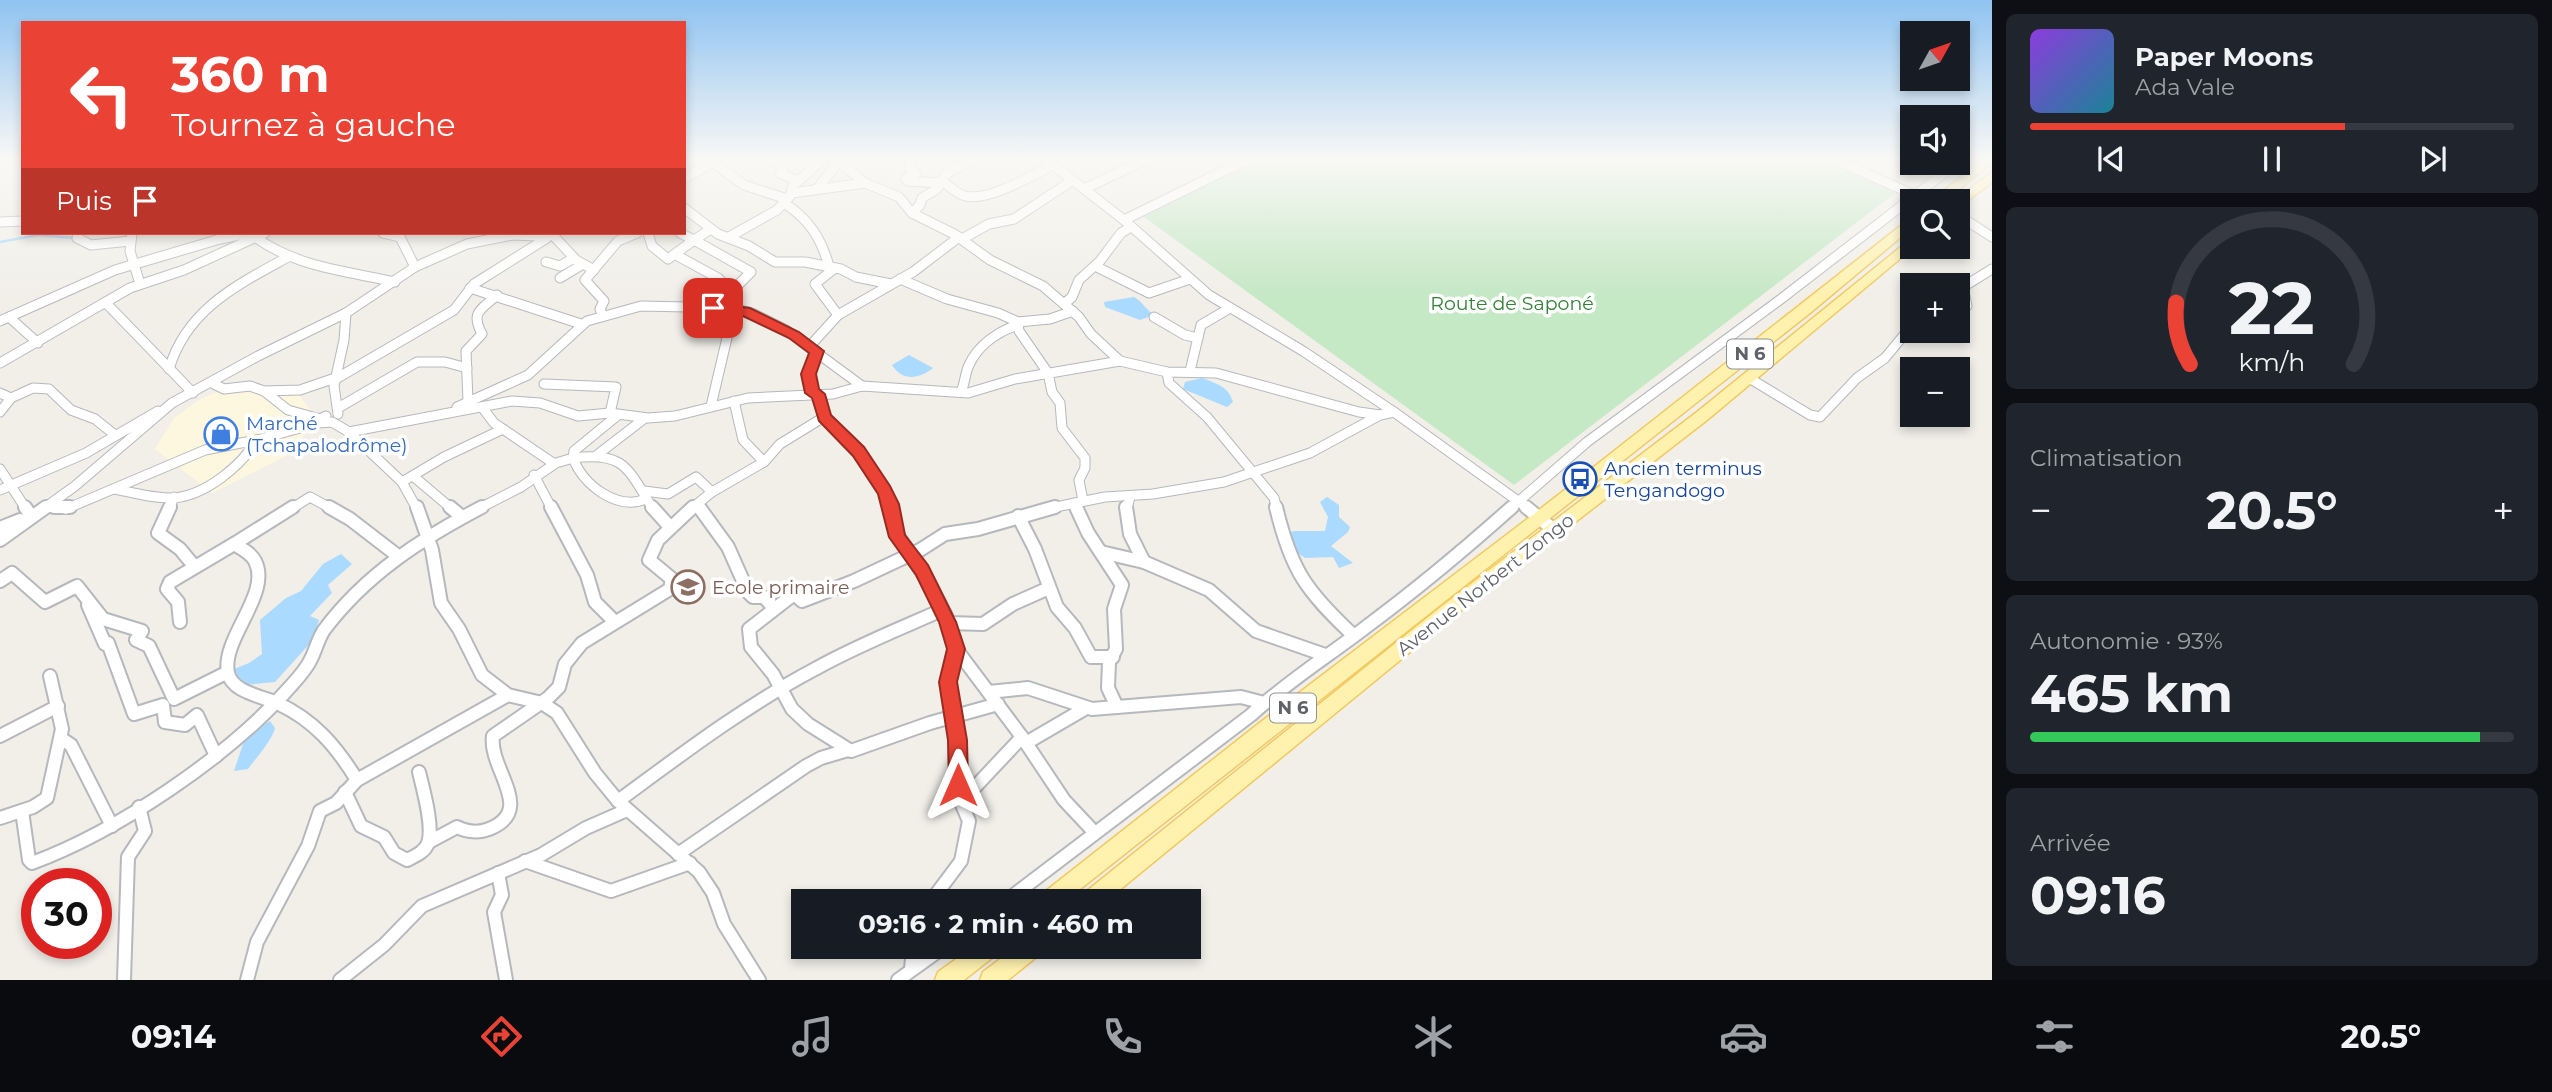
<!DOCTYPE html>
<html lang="fr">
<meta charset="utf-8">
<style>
:root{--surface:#171b24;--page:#20242c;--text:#f1f3f6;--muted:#9ea1a6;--line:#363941;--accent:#ea4335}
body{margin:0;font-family:Montserrat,sans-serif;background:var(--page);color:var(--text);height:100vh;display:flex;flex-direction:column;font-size:26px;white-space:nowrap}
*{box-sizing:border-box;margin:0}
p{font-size:23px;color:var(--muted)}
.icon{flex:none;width:38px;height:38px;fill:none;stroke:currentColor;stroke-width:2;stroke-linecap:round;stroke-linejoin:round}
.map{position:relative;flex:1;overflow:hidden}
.sheet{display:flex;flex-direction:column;gap:14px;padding:14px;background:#0d0f14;width:560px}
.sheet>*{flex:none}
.hud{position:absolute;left:21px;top:21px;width:665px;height:214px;border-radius:0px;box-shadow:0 4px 10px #0003;background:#ea4335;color:#fff;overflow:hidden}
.needle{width:46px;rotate:50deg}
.fabs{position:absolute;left:1900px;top:21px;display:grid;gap:14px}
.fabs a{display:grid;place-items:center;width:70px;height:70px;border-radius:0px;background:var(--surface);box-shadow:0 4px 10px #0003;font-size:35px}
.speed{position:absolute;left:21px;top:868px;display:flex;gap:14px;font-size:35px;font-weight:700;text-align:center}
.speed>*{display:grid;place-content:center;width:91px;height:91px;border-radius:50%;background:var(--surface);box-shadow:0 4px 10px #0003;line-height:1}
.speed .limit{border:10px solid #d22;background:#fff;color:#111}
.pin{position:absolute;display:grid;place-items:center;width:60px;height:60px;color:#fff;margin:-30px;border-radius:14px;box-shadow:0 4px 10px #0006}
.me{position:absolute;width:77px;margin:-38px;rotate:0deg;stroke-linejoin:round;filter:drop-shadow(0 0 5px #0008)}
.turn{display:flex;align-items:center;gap:24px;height:147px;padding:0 35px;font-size:32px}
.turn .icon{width:91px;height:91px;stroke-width:2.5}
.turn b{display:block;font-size:49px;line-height:60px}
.then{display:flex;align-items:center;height:66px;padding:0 35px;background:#0003;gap:14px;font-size:26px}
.big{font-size:52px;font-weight:700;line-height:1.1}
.sheet .widget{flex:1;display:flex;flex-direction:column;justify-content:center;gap:10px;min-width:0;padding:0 24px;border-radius:10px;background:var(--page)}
.sheet .dial{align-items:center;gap:0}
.dial svg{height:182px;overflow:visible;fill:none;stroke:var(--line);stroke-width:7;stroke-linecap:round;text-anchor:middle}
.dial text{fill:var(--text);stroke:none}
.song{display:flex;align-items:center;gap:21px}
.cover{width:84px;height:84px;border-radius:10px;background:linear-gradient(135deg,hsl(270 70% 55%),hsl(190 70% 35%))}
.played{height:7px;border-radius:4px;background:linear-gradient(90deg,var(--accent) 65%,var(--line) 65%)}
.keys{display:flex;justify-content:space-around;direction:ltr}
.heat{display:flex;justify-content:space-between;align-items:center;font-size:38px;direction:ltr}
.charge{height:10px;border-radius:5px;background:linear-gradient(90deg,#34c759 93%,var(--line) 0)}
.trip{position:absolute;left:791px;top:889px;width:410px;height:70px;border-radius:0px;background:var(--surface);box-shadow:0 4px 10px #0003;font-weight:700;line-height:70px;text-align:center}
.menu{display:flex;height:112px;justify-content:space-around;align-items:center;background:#090b0e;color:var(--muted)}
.menu .icon{width:49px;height:49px}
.menu .current{color:var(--accent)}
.menu b{font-size:32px;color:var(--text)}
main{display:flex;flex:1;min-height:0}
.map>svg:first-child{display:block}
.commercial{fill:#fef7e0}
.green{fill:#c5e8c5}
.water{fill:#aadaff}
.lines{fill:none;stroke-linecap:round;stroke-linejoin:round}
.stream{stroke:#aadaff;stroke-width:2.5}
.street-far1-casing{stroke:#b5b8bc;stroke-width:11}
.street-casing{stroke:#b5b8bc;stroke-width:16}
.primary-casing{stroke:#f2c960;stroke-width:3}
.street-far1{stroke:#fff;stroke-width:9}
.street{stroke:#fff;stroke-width:12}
.primary{fill:#fff2af;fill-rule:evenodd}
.route{fill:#ea4335;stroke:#982c22;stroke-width:2}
.labels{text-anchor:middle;stroke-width:7;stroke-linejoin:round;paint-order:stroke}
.shield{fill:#fff;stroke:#8f9295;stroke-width:2}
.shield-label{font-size:18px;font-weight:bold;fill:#5f6368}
.park-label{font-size:19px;fill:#348238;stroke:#fff}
.shop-label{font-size:19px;fill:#366cbe;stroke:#fff;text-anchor:start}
.transit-label{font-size:19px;fill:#164399;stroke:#fff;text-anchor:start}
.street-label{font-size:19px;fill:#5f6368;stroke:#fff}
.education-label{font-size:19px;fill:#785e54;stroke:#fff;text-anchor:start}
</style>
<main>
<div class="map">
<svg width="1992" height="980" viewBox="0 0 1992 980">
<rect width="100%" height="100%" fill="#f1efe8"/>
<polygon class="commercial" points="230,387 298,394 318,420 286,456 212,493 155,449 174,418 202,398"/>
<polygon class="green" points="1260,158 1819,158 1895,193 1514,485 1144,217"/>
<g class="water">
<path d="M1134,297C1143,302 1145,309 1154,315L1140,320L1105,307L1104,302Z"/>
<path d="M909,355L933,368C919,379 903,382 892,365Z"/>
<path d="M1202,378C1217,384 1228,386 1233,402L1227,407L1183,389L1185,382Z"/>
<polygon points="1327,497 1339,505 1339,517 1350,527 1348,532 1331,546 1353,563 1339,568 1333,557 1305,558 1286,545 1284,535 1294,531 1325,531 1328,517 1320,502"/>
<polygon points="341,554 352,564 328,585 332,593 310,616 319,620 313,640 275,682 245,685 230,675 232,670 249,663 262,654 260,620 286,598 301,591 323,564"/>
<path d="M270,721L275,728C273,739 256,758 248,769L234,771L246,735Z"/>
</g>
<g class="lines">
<polyline class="stream" points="0,242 38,235 75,238"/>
<defs>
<g id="street-far1">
<polyline points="707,158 744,185 787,199"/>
<polyline points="771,158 784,167 780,173 798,181"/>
<polyline points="834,158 865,183 899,197 912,213 954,234 990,260 1043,286 1079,317 1091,334 1120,361"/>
<polyline points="910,158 909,167 916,173 906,179 908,181 941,183"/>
<polyline points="1044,158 1124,220 1209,295 1303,351 1394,412 1529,509"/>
<polyline points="1831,158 1928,201"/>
<polyline points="684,178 714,162"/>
<path d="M942,181C949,186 957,194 965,196C988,202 1033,175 1053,165"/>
<polyline points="818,188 839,161"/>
<polyline points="1084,189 1149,158"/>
<polyline points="792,193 865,183"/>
<path d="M784,203C809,219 821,238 829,266"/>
<polyline points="684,208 718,234 749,246 775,262 805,262 841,269 856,277 891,284"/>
<polyline points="912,213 920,205 922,198 937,189 946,174 974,158"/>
<polyline points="1958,215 1992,237"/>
<polyline points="1124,220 1250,158"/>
<polyline points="0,222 23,221"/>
<polyline points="711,229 694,240 751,272 734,289 723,294"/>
<polyline points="78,233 77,238 91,245 130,241"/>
<polyline points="132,233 130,251 140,284"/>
<polyline points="222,233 220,239 249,233"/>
<polyline points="383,233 400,237 415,267"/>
<polyline points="551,233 576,260 594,270"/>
<polyline points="648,233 652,246 668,259 694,240 680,233"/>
<path d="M255,237C296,267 346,271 395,282"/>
<polyline points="729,237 777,210 790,196 793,186 824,158"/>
<polyline points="962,239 989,224 1014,219 1073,180"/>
<polyline points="676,255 718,278 726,286 719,324 727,338 711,406"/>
<polyline points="546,262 560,266 574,258"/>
<polyline points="1095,266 1149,293 1190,279"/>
<polyline points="835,268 815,284 838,315"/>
<polyline points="560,278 583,264"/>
<polyline points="900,279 947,299 998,313 1018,322 1050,319 1073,311"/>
<polyline points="470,288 581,324"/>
<polyline points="107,304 193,393"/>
<polyline points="1064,304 1072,297 1079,280 1100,261 1121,233 1131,227"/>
<polyline points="1958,313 1967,306 1963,287 1992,269"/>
<polyline points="603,316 600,309 604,301 585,280 618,241 637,233"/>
<polyline points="9,317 38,343"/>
<polyline points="1154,317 1185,335 1198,338"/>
<polyline points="0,321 115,270 220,239"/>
<polyline points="1018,322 1019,331 1048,373 1052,392 1060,403 1062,428 1085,458 1085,468 1079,480 1083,501"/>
<polyline points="810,346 838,315 913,272 959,237"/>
<polyline points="0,363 130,288 184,270 265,233"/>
<path d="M169,369C187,309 237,285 288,257"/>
<polyline points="1190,371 1201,325 1230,308"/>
<polyline points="1167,372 1169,383 1207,417 1274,498 1277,509"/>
<polyline points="1749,378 1810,415 1820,417 1857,378 1885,358 1913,324"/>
<polyline points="334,380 454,310 474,284 547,238"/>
<polyline points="212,383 224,389 250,386 264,391 300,390 335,378"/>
<polyline points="544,384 616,387 610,413"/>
<polyline points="264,391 288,410 320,419 326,416"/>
<path d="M961,392C965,383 965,373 969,365C978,345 998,332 1017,325"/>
<polyline points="0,393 11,398 33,388 49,389 71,410 95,419 115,435"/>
<polyline points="812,393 808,374 817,351"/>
<polyline points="818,394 824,417 858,452 888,496 891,509"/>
<path d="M468,401L466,351L482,334C470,312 481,310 497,295"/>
<polyline points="457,407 528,375 587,321 641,306 733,308 752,313 786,330 862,386"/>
<polyline points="482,407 494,423 553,463"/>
<polyline points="338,408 417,362 445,362 467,368"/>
<polyline points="0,412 11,398"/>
<polyline points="338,414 334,386 344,340 346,313"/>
<polyline points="349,432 402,482 417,509"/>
<polyline points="597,455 645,418"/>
<polyline points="764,462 780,444 824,417"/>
<polyline points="0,469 26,509"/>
<polyline points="534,475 552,509"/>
<polyline points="413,476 452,509"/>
<polyline points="402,482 444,457 503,429"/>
<path d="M115,489C134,493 155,499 174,498C206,495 241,466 257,440"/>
<polyline points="0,490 86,453 158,411"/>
<polyline points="644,491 668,494 696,477 712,492"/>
<path d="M646,499C617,511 583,485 573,458C625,451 628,469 653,509"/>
<polyline points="1074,503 1077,509"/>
<polyline points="697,504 701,509"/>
<polyline points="46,506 66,509"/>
<polyline points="43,509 75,486 172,403 258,356 346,313 415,267 467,244 512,235 537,236 552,233"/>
<polyline points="66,509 205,450 257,440 318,423 332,422 349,432 512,401 540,403 578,416 610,413 648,418 675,416 748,398 833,394 862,386 968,393 1015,379 1120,361 1167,372 1216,373 1359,412 1380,415 1394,412"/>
<polyline points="169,509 174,497"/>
<polyline points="291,509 310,497 332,509"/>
<polyline points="478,509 521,487 556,463 573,458 574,451 618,415"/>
<polyline points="691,509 712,492 764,462 743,440 734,401"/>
<polyline points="1046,509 1105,497 1153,494 1224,482 1310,453 1380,415"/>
<polyline points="1127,509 1130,497"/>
<polyline points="1510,509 1587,442 1781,299 1957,163"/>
</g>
<g id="street">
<polyline points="25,507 31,516"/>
<polyline points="54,507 70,507"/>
<polyline points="170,507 158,533 180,549 194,566"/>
<path d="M293,507L234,544C241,548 251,553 255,561C272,594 221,638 228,673C232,692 261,696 277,703C314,720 336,746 357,780"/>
<polyline points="329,507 350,519 398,556"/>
<polyline points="417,507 432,550 441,603 459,629 482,675 508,695 542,703 557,713 595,773 618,801 699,872 713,893 724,924 759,980"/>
<polyline points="450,507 462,517"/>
<polyline points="551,507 587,575 595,602 614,621"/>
<polyline points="652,507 670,527"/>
<polyline points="699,507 728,547 748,592 753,597 764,597 774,608"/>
<polyline points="890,507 896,533 928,581 946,616 956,649 1022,737 1064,800 1095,833"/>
<polyline points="1076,507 1088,533 1122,585 1114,609 1116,649 1109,662 1108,688 1117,707"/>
<polyline points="1126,507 1130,534 1144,562 1209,590 1256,631 1325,655"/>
<path d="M1276,507C1291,570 1306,591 1353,635"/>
<polyline points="1526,507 1554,530"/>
<polyline points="1018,516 1035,549 1057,607 1075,628 1091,657 1113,657"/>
<polyline points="0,528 20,520"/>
<polyline points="0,540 46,507"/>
<polyline points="1101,552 1144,562"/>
<polyline points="0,581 12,573 45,602 77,586 103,619 142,631 136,640 149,646 174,699 226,673"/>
<polyline points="88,605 105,644 108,643 134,714 163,705 165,722 185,725 197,715 216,756"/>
<polyline points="180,622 178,602 167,589 170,582 234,544"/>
<polyline points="948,623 983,624 1013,604 1049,588"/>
<polyline points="989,692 1028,688 1092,709 1241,697 1264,703"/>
<polyline points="998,704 930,723 851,751 808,724 792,709 773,674 751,647 749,629 794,594 802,601 854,581 920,550 945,534 978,529 1055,507"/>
<polyline points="0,736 58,706"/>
<polyline points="62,739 71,745 112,826"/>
<polyline points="1026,743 1086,708"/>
<path d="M345,792L361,826L384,837L394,853L407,860C415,856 425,852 428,843C434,827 423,789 419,772"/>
<path d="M618,801C682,754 745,706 815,669C856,646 899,629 942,610"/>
<polyline points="961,802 1022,737"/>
<path d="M22,811L29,860L32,863C118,831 228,757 289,688C297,679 306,670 311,659C316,649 318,639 324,630C366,574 421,539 482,507"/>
<polyline points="0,818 33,807 47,798 62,729 50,676"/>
<path d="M429,842L457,827C467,832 479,833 489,829C537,810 488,769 493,736L548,698L559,687L565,664L582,643L670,589L672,579L649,560L658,540L693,507"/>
<polyline points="678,854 806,766 821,758 848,750"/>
<polyline points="525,861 611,891 690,863"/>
<polyline points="498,873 502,895 494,912 506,980"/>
<polyline points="931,901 961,861 969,821 960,800 957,775 958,740 948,682 956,649"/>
<path d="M1006,901L1251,715C1288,681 1327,657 1366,627C1417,589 1465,549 1512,507"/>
<polyline points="911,969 913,947"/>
<polyline points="124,980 128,857 145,831 139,807"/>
<polyline points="247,980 257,942 308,846 320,811 336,803 357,780 508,695"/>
<polyline points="340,980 384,945 422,906 541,855 586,828 627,810"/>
<polyline points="898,980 944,947"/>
</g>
<g id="primary">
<polygon points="1983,158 1992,158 1992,162 1945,201 1932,201"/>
<polygon points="1992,172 1992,182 1958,208 1958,201 1954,201"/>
<polygon points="1913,216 1913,227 1810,313 1065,901 1039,901 1042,894 1262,721 1534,514"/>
<polygon points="1913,237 1914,247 1707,420 1454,616 1106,901 1080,901 1083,894 1442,606 1697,412"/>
<polygon points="973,947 1001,947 997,954 964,980 935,980 938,972"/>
<polygon points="1016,947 1044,947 1040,954 1008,980 980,980 983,972"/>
</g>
</defs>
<use href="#street-far1" class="street-far1-casing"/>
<use href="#street" class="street-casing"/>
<use href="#primary" class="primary-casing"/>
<use href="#street-far1" class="street-far1"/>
<use href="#street" class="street"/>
<use href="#primary" class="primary"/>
</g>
<linearGradient id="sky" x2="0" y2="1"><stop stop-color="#8fc3f1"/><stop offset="0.54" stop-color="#f9f8f5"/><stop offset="1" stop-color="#f9f8f5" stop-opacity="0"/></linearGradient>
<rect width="1992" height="295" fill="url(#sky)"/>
<polygon class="route" points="713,303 750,308 799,332 824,351 816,374 819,389 825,394 831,415 864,447 890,486 899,504 905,535 928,565 956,622 965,649 957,682 967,740 968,785 965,791 958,794 951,791 949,785 948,740 939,682 947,649 939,622 916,575 889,537 878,494 853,456 819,421 812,398 805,393 801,374 809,353 789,338 743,316 708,311 708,305"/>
<defs>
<symbol id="shop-ring" viewBox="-11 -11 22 22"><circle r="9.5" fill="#fff" stroke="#3f7fe0" stroke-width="1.5"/><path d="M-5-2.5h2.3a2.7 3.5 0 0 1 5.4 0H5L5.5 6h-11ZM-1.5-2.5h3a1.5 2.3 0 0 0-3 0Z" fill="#3f7fe0"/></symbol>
<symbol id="bus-ring" viewBox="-11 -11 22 22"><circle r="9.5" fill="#fff" stroke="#1a4fb4" stroke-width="1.5"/><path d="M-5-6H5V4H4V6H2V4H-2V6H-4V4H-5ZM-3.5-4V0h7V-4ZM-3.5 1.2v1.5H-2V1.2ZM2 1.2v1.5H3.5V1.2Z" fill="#1a4fb4"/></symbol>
<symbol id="school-ring" viewBox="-11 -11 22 22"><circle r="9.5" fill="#fff" stroke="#8d6e63" stroke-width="1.5"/><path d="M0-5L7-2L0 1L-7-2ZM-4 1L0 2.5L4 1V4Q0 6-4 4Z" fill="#8d6e63"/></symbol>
</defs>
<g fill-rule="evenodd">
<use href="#shop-ring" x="202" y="415" width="38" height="38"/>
<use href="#bus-ring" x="1561" y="460" width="38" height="38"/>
<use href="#school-ring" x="669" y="568" width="38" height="38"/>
</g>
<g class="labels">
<g class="shield">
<rect x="1727" y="339.5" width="46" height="29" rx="5"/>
<rect x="1270" y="693.5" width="46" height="29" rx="5"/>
</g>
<g class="shield-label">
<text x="1750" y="360">N 6</text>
<text x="1293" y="714">N 6</text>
</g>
<g class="park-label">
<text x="1512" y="310">Route de Saponé</text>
</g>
<g class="shop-label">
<text x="246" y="430">Marché<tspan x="246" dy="22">(Tchapalodrôme)</tspan></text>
</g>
<g class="transit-label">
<text x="1604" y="475">Ancien terminus<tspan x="1604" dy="22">Tengandogo</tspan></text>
</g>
<g class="street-label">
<text transform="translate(1485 584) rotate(-38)" y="7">Avenue Norbert Zongo</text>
</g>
<g class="education-label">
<text x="712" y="594">Ecole primaire</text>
</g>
</g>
</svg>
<div class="fabs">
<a><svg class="needle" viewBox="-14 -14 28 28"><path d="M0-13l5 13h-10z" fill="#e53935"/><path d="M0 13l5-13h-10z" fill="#9ea1a6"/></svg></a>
<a><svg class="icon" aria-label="sound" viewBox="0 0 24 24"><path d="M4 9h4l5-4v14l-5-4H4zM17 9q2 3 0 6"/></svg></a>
<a><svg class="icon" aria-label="search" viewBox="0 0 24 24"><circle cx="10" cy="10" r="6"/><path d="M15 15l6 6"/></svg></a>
<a>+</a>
<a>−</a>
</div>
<div class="speed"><div class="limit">30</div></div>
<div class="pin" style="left:713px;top:308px;background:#d93025"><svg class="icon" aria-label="arrive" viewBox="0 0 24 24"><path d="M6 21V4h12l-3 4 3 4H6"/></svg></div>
<svg class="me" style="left:958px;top:785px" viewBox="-20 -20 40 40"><path d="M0-17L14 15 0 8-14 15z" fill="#ea4335" stroke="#fff" stroke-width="4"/></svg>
<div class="trip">09:16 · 2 min · 460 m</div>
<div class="hud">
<div class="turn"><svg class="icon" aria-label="left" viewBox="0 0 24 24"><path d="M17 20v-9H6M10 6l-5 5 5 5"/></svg><div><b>360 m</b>Tournez à gauche</div></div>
<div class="then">Puis<svg class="icon" aria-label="arrive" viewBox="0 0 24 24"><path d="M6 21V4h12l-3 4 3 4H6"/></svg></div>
</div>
</div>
<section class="sheet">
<div class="widget">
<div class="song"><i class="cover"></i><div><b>Paper Moons</b><p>Ada Vale</p></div></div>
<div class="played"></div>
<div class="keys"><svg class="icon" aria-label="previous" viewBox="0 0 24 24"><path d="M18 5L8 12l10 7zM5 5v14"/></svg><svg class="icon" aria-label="pause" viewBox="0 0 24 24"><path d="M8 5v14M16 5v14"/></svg><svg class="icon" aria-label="next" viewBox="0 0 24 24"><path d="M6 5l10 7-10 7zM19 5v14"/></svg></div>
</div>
<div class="widget dial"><svg viewBox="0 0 100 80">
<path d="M14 69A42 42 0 1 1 86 69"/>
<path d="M14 69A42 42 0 0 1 8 42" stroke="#ea4335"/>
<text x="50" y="56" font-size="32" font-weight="700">22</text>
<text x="50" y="72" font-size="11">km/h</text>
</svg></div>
<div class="widget"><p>Climatisation</p>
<div class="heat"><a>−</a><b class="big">20.5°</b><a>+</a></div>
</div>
<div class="widget"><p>Autonomie · 93%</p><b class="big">465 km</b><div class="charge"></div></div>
<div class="widget"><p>Arrivée</p><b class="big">09:16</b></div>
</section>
</main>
<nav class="menu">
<b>09:14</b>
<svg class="icon current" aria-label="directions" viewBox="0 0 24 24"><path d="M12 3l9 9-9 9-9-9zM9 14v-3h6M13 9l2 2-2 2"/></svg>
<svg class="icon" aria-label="music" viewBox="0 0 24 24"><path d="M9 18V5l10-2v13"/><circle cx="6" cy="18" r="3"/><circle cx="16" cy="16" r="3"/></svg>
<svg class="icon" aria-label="phone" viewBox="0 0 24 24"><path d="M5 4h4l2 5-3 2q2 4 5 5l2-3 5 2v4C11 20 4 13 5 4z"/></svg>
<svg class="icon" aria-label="climate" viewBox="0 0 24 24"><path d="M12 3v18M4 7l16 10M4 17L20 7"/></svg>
<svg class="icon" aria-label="car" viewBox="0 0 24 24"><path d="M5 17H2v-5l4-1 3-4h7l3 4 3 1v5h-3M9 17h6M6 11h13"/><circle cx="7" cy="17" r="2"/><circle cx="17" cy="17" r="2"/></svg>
<svg class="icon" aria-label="filters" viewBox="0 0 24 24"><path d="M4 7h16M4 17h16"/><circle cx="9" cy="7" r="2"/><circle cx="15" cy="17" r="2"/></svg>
<b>20.5°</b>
</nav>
